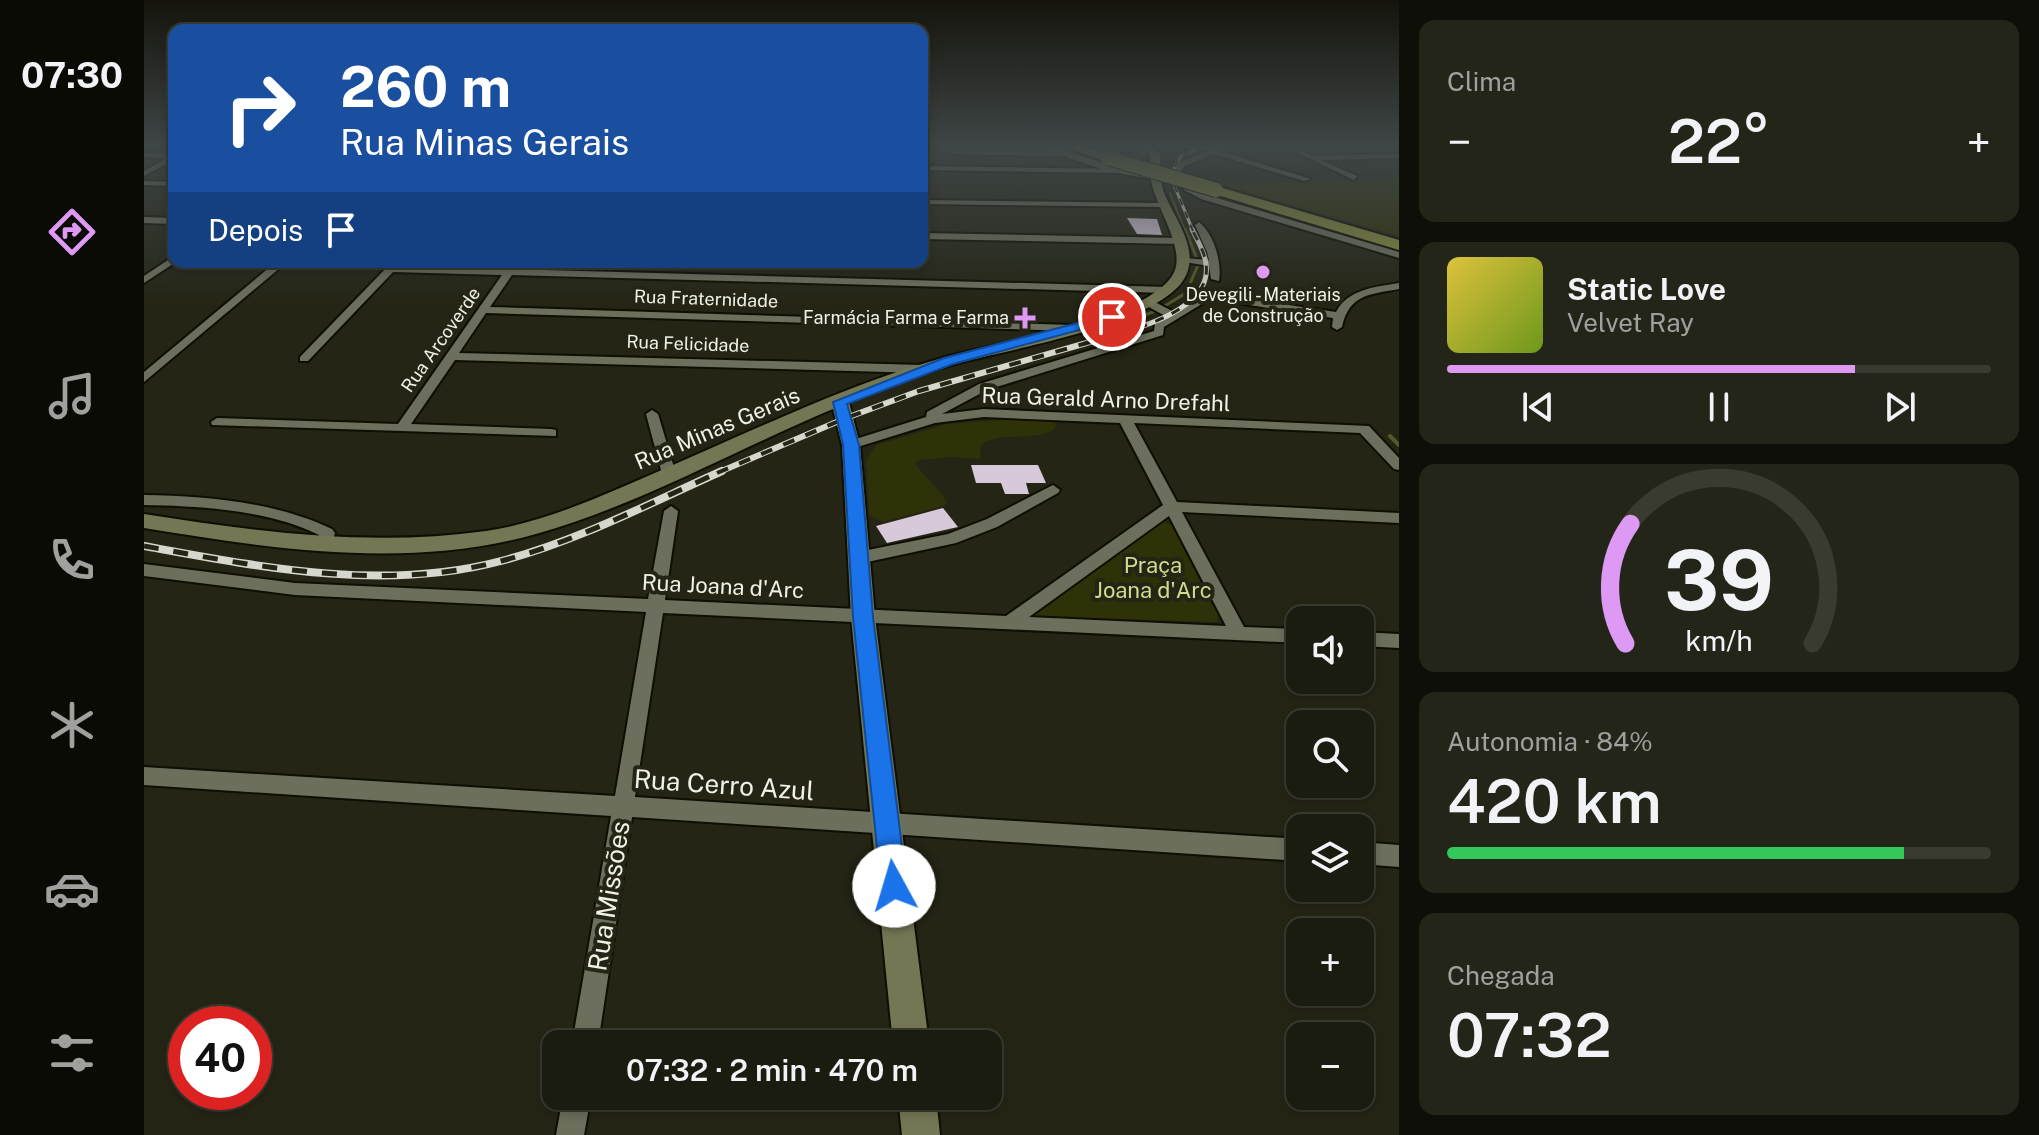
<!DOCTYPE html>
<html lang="pt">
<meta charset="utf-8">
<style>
:root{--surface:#1b1c10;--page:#242519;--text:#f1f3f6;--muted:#a0a19f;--line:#393a30;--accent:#dd99f3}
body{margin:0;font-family:"Public Sans",sans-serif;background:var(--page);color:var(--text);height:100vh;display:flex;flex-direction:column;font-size:30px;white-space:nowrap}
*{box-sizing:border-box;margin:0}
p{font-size:26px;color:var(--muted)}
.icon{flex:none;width:44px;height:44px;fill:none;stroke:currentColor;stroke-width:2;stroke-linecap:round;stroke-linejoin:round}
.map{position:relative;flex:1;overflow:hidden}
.drawer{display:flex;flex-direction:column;gap:20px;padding:20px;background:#0f0f09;width:640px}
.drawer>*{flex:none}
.banner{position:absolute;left:24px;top:24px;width:760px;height:244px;border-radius:16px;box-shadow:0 4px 12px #0003,0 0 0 2px var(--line);background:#1a4fa0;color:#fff;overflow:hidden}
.controls{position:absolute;left:1142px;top:606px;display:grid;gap:16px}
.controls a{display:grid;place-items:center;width:88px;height:88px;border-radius:16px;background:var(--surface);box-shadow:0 4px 12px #0003,0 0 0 2px var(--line);font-size:40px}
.speed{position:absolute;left:24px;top:1006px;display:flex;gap:16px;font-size:40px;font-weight:700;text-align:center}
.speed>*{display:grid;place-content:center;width:104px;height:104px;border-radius:50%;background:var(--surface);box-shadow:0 4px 12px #0003,0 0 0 2px var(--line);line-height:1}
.speed .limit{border:12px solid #d22;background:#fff;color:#111}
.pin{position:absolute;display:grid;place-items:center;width:68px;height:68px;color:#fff;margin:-34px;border:4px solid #fff;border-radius:50%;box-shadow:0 2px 8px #0007}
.me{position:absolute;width:88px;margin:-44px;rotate:354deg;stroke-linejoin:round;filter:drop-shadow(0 0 6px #0008)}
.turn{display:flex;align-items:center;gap:28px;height:168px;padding:0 40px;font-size:36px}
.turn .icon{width:104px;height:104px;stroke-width:2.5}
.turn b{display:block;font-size:56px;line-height:68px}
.then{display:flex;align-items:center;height:76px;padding:0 40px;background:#0003;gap:16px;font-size:30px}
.big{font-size:60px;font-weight:600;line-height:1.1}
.drawer .card{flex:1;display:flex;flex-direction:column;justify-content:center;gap:12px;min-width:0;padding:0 28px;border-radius:16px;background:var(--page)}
.drawer .dial{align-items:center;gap:0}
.dial svg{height:208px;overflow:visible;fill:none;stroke:var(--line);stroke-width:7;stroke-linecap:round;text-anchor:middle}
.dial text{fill:var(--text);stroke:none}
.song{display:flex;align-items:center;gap:24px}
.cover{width:96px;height:96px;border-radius:12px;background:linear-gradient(135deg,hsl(50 70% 55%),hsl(80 70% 35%))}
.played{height:8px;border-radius:4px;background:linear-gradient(90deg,var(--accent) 75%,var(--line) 75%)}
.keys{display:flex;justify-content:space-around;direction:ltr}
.heat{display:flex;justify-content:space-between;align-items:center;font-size:44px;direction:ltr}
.charge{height:12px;border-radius:6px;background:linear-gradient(90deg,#34c759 84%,var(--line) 0)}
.trip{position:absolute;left:398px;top:1030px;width:460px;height:80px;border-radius:16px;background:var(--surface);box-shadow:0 4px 12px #0003,0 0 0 2px var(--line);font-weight:600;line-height:80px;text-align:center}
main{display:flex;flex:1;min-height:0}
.tab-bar{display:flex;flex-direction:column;width:144px;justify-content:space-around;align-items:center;background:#0b0b06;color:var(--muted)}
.tab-bar .icon{width:56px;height:56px}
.tab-bar .on{color:var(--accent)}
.tab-bar b{font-size:36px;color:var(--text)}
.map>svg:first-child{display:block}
.green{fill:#2f3109}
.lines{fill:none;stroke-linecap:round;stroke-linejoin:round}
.stream-far2{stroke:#555829;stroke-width:2}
.stream-far1{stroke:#555829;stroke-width:3}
.stream{stroke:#555829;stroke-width:4}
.building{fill:#d6c9da}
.street-casing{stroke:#0e0e02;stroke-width:4}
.secondary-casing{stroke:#0e0e02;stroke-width:4}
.highway-casing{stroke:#0e0e02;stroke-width:4}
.street{fill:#6d6f5d;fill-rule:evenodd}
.secondary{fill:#757754;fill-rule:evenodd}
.highway{fill:#878b3e;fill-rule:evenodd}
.rail-far3-casing{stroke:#d7d8cd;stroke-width:3}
.rail-far2-casing{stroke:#d7d8cd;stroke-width:5}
.rail-far1-casing{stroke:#d7d8cd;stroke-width:6}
.rail-casing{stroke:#d7d8cd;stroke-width:8}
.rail-far3{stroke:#242515;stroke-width:2;stroke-dasharray:7;stroke-linecap:butt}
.rail-far2{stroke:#242515;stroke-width:3;stroke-dasharray:9;stroke-linecap:butt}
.rail-far1{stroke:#242515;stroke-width:4;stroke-dasharray:12;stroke-linecap:butt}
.rail{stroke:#242515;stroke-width:5;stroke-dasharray:15;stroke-linecap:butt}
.highway-bridge-casing{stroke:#0e0e02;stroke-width:16;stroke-linecap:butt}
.highway-bridge{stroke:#878b3e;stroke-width:14}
.route{fill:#1a73e8;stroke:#114b97;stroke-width:2}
.poi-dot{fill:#dd99f3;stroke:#242515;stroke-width:3}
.labels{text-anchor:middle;stroke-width:8;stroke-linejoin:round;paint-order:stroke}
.far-poi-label{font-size:18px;fill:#f0f1e7;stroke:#242515}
.far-street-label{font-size:18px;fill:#f0f1e7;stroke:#242515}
.street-label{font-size:22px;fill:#f0f1e7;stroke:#242515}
.park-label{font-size:22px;fill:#d4da8e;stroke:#242515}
.near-street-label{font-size:26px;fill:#f0f1e7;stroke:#242515}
</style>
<main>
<nav class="tab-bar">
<b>07:30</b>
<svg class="icon on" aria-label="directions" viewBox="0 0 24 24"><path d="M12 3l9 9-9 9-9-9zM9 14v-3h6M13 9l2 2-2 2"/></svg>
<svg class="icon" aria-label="music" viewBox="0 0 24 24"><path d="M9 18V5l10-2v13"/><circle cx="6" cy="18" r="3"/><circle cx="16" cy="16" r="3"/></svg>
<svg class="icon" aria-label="phone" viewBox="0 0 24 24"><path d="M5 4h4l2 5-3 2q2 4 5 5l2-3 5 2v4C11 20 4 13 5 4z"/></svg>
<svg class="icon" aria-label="climate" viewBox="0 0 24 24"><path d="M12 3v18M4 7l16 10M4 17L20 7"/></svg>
<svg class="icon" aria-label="car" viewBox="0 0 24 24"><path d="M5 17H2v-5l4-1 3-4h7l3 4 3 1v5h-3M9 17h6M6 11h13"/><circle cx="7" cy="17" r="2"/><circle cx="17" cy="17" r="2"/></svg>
<svg class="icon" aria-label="filters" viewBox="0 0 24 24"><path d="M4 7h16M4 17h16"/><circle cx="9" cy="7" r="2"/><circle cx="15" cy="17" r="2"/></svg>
</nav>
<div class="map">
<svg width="1255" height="1135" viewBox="0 0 1255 1135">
<rect width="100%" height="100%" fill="#242515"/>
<g class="green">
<polygon points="1255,179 1255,236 1075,184"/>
<path d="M866,419L909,421L912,424L911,429C888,443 857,430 837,445L836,459L807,457L776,460L771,463C780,478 795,487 803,502L799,506L739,522L725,515L722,460L732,445L803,424Z"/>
<polygon points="1015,521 1028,525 1075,617 1072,622 881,616"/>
</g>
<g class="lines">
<g class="stream-far2">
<polyline points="1011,150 1032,146"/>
<polyline points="985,161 1004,151"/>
<polyline points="1026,193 1041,231"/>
</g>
<g class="stream-far1">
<polyline points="1041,229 1053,259"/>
<polyline points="1019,307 1042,293 1054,265"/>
<polyline points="977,324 1014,310"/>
</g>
<polyline class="stream" points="1246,436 1255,445"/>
</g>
<g class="building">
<polygon points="983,218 1013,219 1018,235 993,234"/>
<polygon points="827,465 894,465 902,483 882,483 885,494 861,494 857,483 832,483"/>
<polygon points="799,508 814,527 743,543 732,526"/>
</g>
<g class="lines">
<defs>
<g id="street">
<polygon points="1079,145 1089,145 1076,151 1167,179 1160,181 1070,154 1041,166 1037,171 1046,186 1063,195 1255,252 1255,258 1057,199 1040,190 1029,171 1035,162"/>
<polygon points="1137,145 1146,145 1169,156 1255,154 1255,158 1177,160 1213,176 1210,180"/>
<polygon points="810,151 919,152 923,154 919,156 808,154"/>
<polygon points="0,153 30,154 30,160 0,176 0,171 23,158 0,157"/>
<polygon points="778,166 975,169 979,171 975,173 778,170"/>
<polygon points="0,181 30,182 30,186 0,185"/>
<polygon points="778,200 1019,203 1023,205 1019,207 778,204"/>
<polygon points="0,217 30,218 30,224 0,223"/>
<path d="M1055,222C1071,235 1078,264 1075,281L1067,279L1065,266L1035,261L1040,258L1065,260L1063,252L1051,225Z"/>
<polygon points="778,233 1035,238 1039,241 1035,244 778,239"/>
<polygon points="30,256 32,262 0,283 0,276"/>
<polygon points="132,262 143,262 0,382 0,372"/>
<polygon points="248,262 256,262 254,266 1024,287 1029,290 1024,293 368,275 346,307 928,325 933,328 928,331 342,313 315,353 779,365 785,369 779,373 311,360 267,424 407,429 412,430 412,436 68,425 67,422 73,418 254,424 358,275 249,272 164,361 156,361 156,357"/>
<path d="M1255,283V289C1227,294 1205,294 1198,327L1193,330L1188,327L1189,318L1066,299L1020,327L1019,335L843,390L798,414L840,409L1225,426L1255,458V470L1250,469L1216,433L990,423L1033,502L1255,513V523L1038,512L1100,627L1156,629V643L519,613L491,797L1156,839V861L488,817L454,1044H428L467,816L0,785V767L471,796L502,612L151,595L0,576V564L151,583L504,599L520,511L527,506L534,511L521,600L862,616L1019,505L976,423L840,417L791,423L707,449L702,448V442L782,417L783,412L835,384L1010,331L1011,324L1023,317L1001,305V301H1009L1030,312L1064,293L1192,312C1204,289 1231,287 1255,283ZM1025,516L1082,626L885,617Z"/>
<polygon points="508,410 514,414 532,474 530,477 520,477 518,474 502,414"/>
<polygon points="909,485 916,490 914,493 853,527 812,543 714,564 706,558 714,552 804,534 843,519"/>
<path d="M0,495C62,496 132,502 188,529L191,533L187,548H177L175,535C124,510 57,506 0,505Z"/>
<polygon points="1216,632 1255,634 1255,648 1216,646"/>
<polygon points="1216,842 1255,845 1255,867 1216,864"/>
<polygon points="419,1096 447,1096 440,1135 412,1135"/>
</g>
<g id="secondary">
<path d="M888,145H903L969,166L1006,173V155L996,145H1007L1016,154C1017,166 1016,178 1019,190C1028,215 1052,242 1044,270C1030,324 857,350 807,365C773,375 738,389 705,402L716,445L731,617L785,1044H749L707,617L698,445L689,409C591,450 495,505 392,534C265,570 128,549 0,528V514C113,532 228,547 342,531C402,522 457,496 513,472C606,432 699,386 798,358C852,342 997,322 1028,276C1045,251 1010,206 1007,179L963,171Z"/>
<polygon points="754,1096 792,1096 796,1135 758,1135"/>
</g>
<g id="highway">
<polygon points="916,145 936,145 970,158 964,162"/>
<polygon points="1072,186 1255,240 1255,250 1067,193 1067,187"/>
</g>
</defs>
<use href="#street" class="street-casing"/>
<use href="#secondary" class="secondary-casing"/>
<use href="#highway" class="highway-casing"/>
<use href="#street" class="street"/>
<use href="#secondary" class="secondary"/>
<use href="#highway" class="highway"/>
<defs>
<polyline id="rail-far3" points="1049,231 1026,175 1038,155 1067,145"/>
<path id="rail-far2" d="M960,338C993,329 1069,309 1062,264C1061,252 1053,240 1048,229"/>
<polyline id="rail-far1" points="573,473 702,418 775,391 967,336"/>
<path id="rail" d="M0,546C116,567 240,592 357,561C434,541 506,503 578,471"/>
</defs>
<use href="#rail-far3" class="rail-far3-casing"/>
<use href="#rail-far2" class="rail-far2-casing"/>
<use href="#rail-far1" class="rail-far1-casing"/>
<use href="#rail" class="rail-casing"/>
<use href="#rail-far3" class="rail-far3"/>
<use href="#rail-far2" class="rail-far2"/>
<use href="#rail-far1" class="rail-far1"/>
<use href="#rail" class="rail"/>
<defs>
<polyline id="highway-bridge" points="964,158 1072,190"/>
</defs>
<use href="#highway-bridge" class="highway-bridge-casing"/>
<use href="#highway-bridge" class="highway-bridge"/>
</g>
<linearGradient id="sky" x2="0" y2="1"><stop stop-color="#14140c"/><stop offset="0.48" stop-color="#3f4646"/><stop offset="1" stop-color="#3f4646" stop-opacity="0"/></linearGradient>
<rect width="1255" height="304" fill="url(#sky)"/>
<polygon class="route" points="968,314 972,315 972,320 809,364 703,404 715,445 729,617 763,886 759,896 750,899 741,896 737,886 709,617 699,445 689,402 800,358"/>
<g class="poi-dot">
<circle cx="1119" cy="272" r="8"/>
<path d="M877 306h8v8h8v8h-8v8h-8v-8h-8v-8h8z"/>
</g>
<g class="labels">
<g class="far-poi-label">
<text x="1119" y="301">Devegili - Materiais<tspan x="1119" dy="21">de Construção</tspan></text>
<text x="865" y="324" text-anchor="end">Farmácia Farma e Farma</text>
</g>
<g class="far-street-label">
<text transform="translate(562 299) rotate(2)" y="6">Rua Fraternidade</text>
<text transform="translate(297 340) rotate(-55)" y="6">Rua Arcoverde</text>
<text transform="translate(544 344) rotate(2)" y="6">Rua Felicidade</text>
</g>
<g class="street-label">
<text transform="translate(962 399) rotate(2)" y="8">Rua Gerald Arno Drefahl</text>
<text transform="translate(573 428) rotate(-23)" y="8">Rua Minas Gerais</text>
<text transform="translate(579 586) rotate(3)" y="8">Rua Joana d'Arc</text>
</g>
<g class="park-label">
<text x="1009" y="573">Praça<tspan x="1009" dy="25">Joana d'Arc</tspan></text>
</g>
<g class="near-street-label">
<text transform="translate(580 785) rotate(4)" y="9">Rua Cerro Azul</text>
<text transform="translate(465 896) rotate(-81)" y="9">Rua Missões</text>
</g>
</g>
</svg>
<div class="controls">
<a><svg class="icon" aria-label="sound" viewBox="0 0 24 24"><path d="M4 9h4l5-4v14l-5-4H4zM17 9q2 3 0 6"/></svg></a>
<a><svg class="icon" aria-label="search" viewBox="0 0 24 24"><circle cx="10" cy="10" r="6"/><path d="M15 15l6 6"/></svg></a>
<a><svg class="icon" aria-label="layers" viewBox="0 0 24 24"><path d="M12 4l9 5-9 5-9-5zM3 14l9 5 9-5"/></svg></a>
<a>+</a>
<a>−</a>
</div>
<div class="speed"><div class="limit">40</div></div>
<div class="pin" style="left:968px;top:317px;background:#d93025"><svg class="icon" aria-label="arrive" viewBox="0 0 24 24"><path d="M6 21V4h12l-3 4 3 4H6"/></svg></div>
<svg class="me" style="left:750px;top:886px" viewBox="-20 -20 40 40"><circle r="19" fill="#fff"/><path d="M0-13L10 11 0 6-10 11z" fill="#1a73e8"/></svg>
<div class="trip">07:32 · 2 min · 470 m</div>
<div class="banner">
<div class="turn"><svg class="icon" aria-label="right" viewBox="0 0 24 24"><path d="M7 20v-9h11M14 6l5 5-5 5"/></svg><div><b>260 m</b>Rua Minas Gerais</div></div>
<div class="then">Depois<svg class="icon" aria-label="arrive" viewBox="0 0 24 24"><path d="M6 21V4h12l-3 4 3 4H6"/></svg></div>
</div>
</div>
<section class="drawer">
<div class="card"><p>Clima</p>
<div class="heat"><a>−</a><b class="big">22°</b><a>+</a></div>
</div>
<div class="card">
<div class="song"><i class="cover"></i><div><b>Static Love</b><p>Velvet Ray</p></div></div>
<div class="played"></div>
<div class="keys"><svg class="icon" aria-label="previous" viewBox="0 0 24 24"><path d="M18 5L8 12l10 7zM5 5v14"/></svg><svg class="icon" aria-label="pause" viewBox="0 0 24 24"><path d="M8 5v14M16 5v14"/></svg><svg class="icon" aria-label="next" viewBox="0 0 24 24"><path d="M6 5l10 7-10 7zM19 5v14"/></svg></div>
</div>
<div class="card dial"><svg viewBox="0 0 100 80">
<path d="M14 69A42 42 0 1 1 86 69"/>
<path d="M14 69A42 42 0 0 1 16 23" stroke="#dd99f3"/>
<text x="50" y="56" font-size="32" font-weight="700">39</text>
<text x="50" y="72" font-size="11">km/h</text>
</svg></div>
<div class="card"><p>Autonomia · 84%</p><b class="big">420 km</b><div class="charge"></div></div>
<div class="card"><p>Chegada</p><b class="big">07:32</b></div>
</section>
</main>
